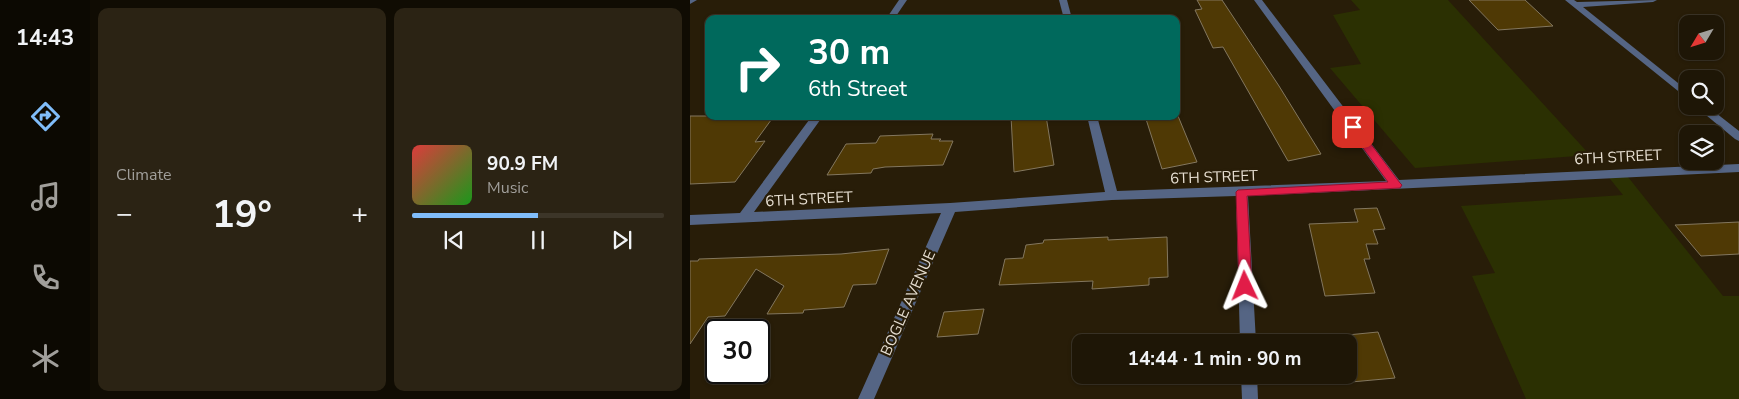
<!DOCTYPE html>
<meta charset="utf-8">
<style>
:root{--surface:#1e1606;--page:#2b2314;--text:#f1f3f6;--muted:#a19f9b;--line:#3c3528;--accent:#80bdfa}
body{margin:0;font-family:"Nunito Sans",sans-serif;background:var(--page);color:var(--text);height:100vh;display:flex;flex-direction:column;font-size:19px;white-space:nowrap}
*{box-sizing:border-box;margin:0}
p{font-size:16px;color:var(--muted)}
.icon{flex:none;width:28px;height:28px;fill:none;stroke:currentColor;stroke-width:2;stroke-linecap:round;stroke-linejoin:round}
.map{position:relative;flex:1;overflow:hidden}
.drawer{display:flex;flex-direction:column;gap:8px;padding:8px;background:#100c03;width:600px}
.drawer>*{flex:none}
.hud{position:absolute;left:15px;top:15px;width:475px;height:105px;border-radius:10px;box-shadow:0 1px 4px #0004,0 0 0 1px var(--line);background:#00695c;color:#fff;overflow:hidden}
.needle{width:32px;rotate:232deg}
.buttons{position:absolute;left:989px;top:15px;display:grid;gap:10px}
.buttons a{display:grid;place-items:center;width:45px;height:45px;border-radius:10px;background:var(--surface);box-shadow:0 1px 4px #0004,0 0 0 1px var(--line);font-size:25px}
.speed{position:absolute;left:15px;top:319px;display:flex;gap:10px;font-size:25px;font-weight:700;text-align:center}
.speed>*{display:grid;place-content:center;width:65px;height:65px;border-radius:50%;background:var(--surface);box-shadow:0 1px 4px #0004,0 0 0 1px var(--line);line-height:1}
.speed .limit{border:2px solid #111;border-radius:8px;background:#fff;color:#111}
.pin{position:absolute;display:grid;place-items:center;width:42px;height:42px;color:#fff;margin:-21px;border-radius:10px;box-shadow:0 2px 8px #0006}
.me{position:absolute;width:55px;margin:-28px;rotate:358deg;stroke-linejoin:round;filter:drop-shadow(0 0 4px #0008)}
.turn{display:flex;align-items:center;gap:18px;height:105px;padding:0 20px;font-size:22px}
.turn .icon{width:65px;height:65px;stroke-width:2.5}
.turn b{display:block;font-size:35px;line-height:42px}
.big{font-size:38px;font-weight:700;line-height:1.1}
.drawer .tile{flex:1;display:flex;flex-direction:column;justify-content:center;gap:8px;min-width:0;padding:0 18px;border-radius:10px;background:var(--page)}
.song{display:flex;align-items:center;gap:15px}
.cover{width:60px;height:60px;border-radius:8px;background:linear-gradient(135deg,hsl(0 70% 55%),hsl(120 70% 35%))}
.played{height:5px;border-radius:2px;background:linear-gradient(90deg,var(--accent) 50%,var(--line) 50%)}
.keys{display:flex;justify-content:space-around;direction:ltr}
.heat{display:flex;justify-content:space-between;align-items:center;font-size:28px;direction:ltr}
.drawer .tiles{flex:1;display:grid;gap:8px;grid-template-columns:repeat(2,1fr)}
.trip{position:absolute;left:382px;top:334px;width:285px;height:50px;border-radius:10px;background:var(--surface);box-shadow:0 1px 4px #0004,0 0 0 1px var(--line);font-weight:700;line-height:50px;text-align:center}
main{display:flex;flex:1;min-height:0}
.dock{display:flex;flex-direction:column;width:90px;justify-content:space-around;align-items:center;background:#0c0902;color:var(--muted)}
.dock .icon{width:35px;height:35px}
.dock .active{color:var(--accent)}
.dock b{font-size:22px;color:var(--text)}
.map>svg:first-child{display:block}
.green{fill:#2b3002}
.building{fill:#4f3905;stroke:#83775f}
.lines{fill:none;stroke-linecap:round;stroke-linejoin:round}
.street{fill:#556584;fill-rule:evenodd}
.route{fill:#e11d48;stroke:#92132f}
.labels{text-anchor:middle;stroke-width:4.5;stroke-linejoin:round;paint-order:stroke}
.street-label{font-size:15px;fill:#e7dfd2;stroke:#281d08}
</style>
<main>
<nav class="dock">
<b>14:43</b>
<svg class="icon active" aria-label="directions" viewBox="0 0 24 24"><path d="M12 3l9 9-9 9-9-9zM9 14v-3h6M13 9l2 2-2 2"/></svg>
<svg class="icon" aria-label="music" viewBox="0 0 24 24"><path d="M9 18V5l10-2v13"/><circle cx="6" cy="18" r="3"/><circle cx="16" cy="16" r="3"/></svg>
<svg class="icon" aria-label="phone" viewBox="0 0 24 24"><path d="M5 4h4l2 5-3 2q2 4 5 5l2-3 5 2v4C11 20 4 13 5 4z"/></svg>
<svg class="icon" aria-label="climate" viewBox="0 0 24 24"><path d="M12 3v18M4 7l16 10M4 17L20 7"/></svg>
</nav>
<section class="drawer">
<div class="tiles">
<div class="tile"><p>Climate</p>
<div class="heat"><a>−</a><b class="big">19°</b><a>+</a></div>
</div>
<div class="tile">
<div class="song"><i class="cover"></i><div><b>90.9 FM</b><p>Music</p></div></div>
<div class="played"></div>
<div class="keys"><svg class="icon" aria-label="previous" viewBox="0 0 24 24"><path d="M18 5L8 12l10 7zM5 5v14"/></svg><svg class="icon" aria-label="pause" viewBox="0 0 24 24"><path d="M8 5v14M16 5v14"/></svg><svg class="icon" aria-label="next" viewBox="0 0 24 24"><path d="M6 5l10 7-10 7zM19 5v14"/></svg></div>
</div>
</div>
</section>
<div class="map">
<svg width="1049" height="399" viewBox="0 0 1049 399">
<rect width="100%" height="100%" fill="#281d08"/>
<g class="green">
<polygon points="661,0 758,0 900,155 725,168 640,68 671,64 643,15 670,10"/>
<polygon points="934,172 1033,296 1049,296 1049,399 836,399 782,276 805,273 771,206 933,195 916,174"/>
</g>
<g class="building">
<polygon points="507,0 532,0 589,86 631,154 598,161 533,47 523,48 505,10 512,9"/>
<polygon points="779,0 835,0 863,26 808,30"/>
<polygon points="0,116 84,116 65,142 75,141 45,182 0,184"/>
<polygon points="321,116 356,116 364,165 324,172"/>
<polygon points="455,116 488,116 507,162 472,169"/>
<polygon points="243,134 241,139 251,139 249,141 263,141 253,165 195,167 183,169 181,173 137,175 156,144 186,143 190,136"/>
<polygon points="687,208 695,229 683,230 688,244 676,244 680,259 674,259 685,293 635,296 619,224 668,222 664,209"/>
<polygon points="1049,222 1049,254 1011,256 985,225"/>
<polygon points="418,237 418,240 477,237 478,277 459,278 459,285 402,289 403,281 309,285 315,259 333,258 336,245 353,243 354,240"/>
<polygon points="199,249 186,284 163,285 154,307 114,310 113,313 77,314 94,286 66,269 35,316 18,317 0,344 0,261 8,261 9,259 151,254"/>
<polygon points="294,309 288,334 247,337 254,312"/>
<polygon points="688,332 705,378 661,382 658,375 659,342 649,342 647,336"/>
</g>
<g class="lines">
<g class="street">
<polygon points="0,0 7,0 0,4"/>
<polygon points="209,0 217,0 204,19 196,19"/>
<polygon points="369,0 377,0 382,19 374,19"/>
<polygon points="564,0 572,0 709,180 1049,164 1049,172 558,196 566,342 550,342 546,196 422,200 265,212 184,399 168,399 251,213 0,225 0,215 50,213 122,116 133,116 64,212 260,203 415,192 397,116 407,116 427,191 696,181"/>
<polygon points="875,0 884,0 887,2 967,0 963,2 893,7 998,91 998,99"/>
<polygon points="1005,106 1017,106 1049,131 1049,141 1045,139"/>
<polygon points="551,375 567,375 568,399 552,399"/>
</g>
</g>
<polygon class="route" points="659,124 666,124 710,183 712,185 710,188 557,196 562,286 560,290 555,292 551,290 549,286 546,192 548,190 698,182 659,129"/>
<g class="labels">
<g class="street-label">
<text transform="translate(928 157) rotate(-3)" y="5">6TH STREET</text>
<text transform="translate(524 177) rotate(-2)" y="5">6TH STREET</text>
<text transform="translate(119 199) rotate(-3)" y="5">6TH STREET</text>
<text transform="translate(218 303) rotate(-66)" y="5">BOGLE AVENUE</text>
</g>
</g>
</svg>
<div class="buttons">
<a><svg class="needle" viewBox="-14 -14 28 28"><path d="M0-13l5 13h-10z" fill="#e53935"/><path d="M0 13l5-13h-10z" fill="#a19f9b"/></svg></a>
<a><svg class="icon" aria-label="search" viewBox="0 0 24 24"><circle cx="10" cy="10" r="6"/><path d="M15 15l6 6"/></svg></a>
<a><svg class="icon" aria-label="layers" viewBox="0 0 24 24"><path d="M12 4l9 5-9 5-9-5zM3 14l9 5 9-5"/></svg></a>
</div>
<div class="speed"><div class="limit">30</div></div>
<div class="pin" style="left:663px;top:127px;background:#d93025"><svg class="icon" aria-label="arrive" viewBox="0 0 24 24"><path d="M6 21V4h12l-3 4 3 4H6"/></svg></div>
<svg class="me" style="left:555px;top:286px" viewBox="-20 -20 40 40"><path d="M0-17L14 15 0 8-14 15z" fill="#e11d48" stroke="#fff" stroke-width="4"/></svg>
<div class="trip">14:44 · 1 min · 90 m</div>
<div class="hud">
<div class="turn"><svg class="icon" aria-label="right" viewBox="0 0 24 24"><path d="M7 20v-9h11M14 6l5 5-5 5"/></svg><div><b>30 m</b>6th Street</div></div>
</div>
</div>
</main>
